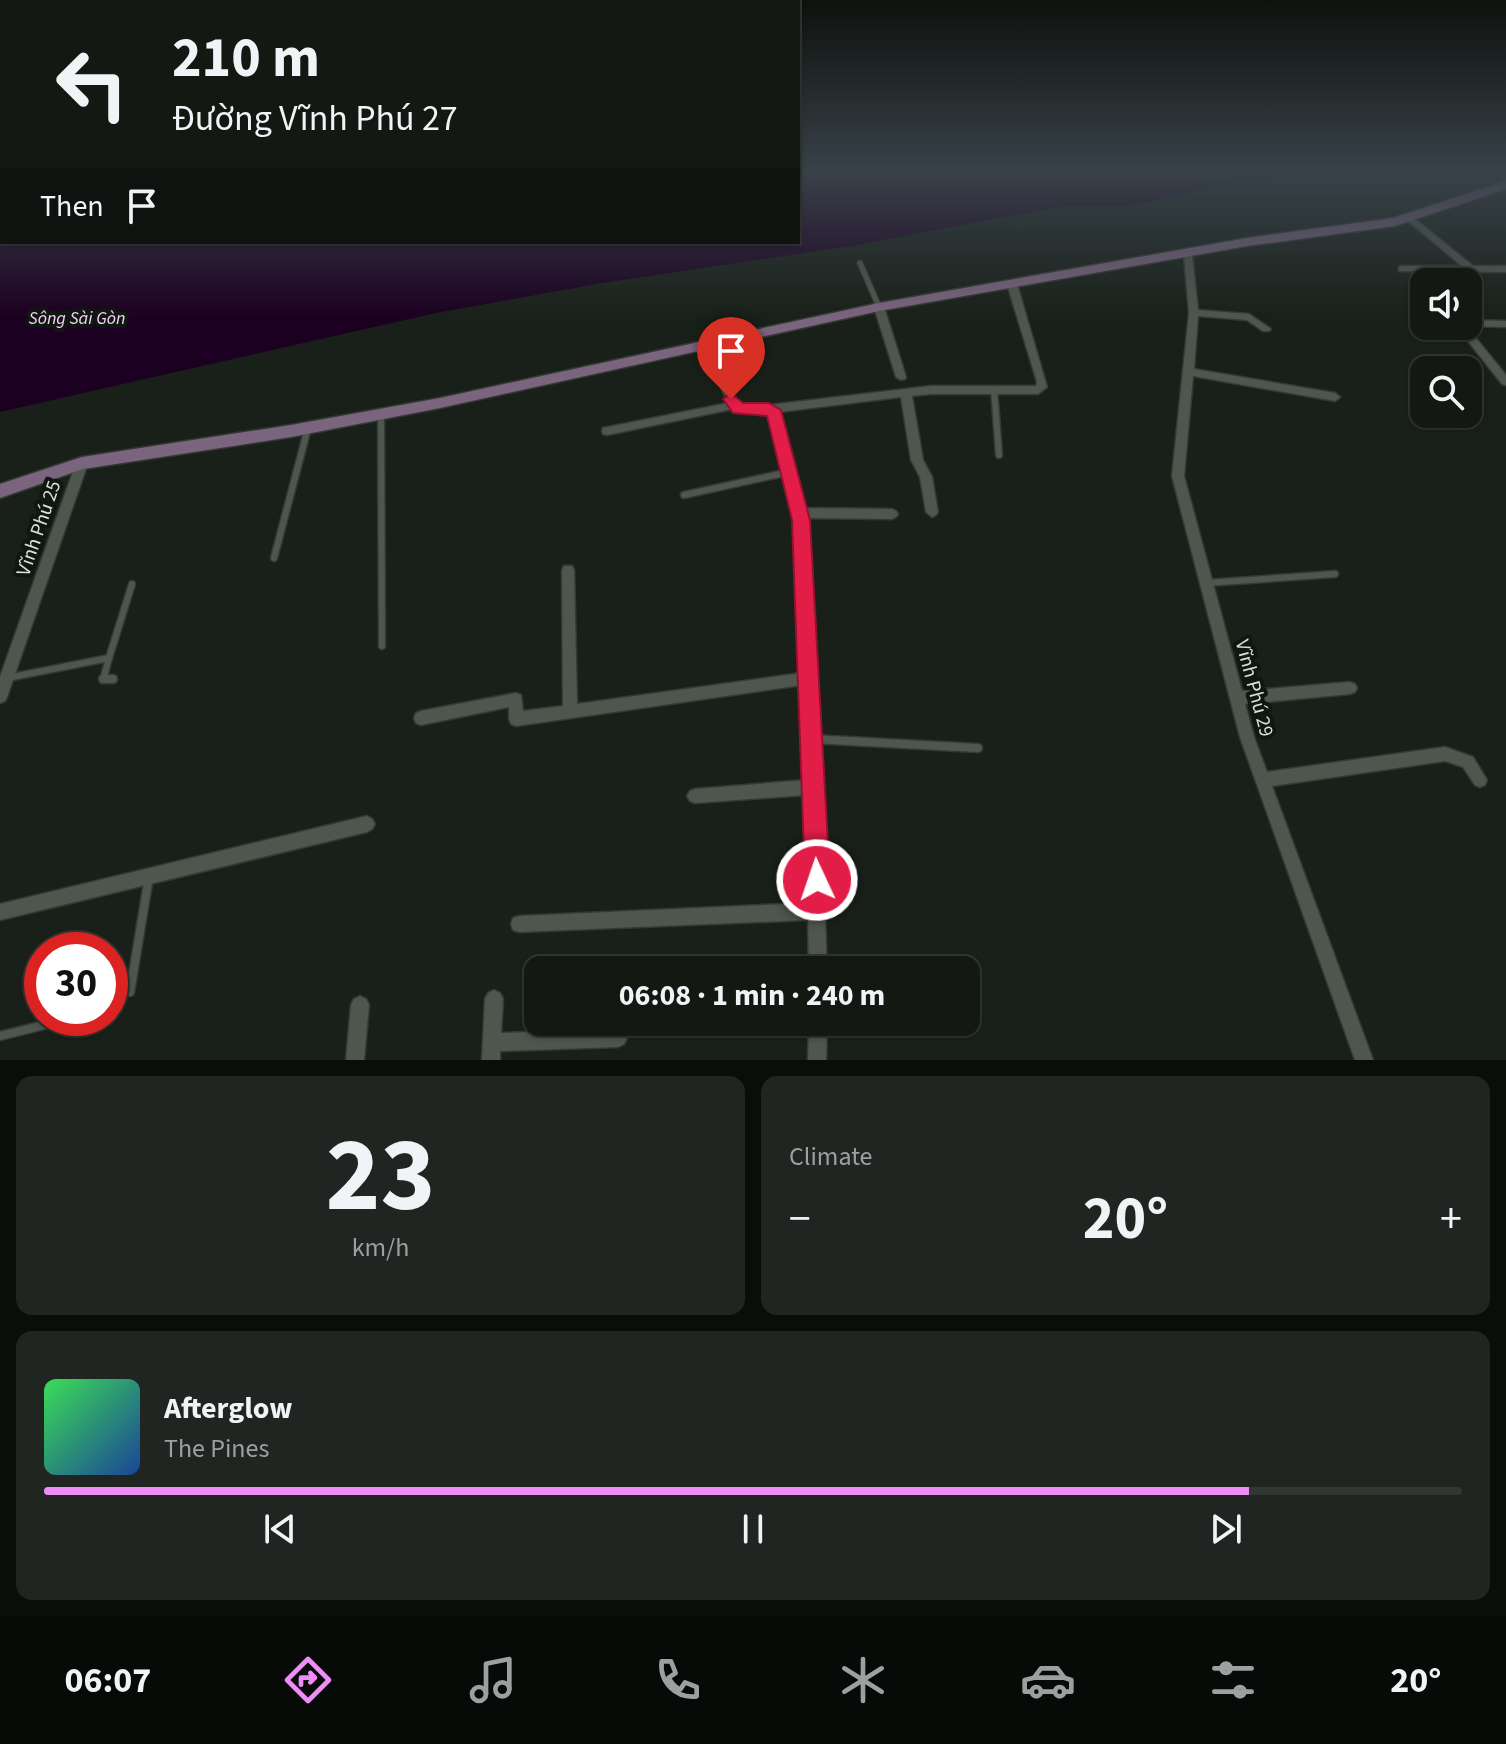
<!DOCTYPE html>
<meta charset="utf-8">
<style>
:root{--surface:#131813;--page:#202521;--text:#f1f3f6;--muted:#9da0a0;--line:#323733;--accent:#ee8cf8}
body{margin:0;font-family:"Source Sans 3",sans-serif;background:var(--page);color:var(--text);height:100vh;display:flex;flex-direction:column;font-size:30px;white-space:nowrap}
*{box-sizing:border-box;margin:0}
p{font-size:26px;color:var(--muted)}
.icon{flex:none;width:44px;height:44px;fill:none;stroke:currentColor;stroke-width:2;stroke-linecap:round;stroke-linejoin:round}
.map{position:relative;height:1060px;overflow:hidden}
.sheet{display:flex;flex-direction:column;gap:16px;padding:16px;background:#0a0d0a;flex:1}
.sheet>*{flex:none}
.top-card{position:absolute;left:0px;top:0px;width:800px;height:244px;box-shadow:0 2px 6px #0004,0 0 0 2px var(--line);background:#131813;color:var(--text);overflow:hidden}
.buttons{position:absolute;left:1410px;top:268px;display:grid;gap:16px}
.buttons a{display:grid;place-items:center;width:72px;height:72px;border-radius:16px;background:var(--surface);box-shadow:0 2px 6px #0004,0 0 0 2px var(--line);font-size:40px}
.speed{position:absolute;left:24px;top:932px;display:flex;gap:16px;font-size:40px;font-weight:700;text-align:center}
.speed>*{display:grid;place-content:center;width:104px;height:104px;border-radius:50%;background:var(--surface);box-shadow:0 2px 6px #0004,0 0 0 2px var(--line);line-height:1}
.speed .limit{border:12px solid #d22;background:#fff;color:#111}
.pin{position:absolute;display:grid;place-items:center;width:68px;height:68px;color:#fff;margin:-82px -34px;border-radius:50% 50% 50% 0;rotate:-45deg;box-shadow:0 0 8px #0007}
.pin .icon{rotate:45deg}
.me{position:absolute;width:88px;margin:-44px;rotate:357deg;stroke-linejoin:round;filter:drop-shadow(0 0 6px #0008)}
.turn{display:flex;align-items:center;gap:28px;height:168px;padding:0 40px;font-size:36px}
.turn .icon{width:104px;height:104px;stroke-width:2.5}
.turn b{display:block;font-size:56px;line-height:68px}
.then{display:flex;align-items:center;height:76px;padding:0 40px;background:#0003;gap:16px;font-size:30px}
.big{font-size:60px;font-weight:700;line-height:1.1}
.sheet .tile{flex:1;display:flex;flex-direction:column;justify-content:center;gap:12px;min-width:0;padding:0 28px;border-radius:16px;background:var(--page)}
.sheet .dial{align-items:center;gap:0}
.dial b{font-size:104px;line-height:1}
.song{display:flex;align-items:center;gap:24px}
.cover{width:96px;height:96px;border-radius:12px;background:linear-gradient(135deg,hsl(130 70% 55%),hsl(220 70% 35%))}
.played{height:8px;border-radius:4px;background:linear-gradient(90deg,var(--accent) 85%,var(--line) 85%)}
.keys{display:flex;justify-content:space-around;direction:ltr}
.heat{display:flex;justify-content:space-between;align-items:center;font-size:44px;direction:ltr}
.sheet .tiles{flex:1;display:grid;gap:16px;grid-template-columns:1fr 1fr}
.tile:last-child{grid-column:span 2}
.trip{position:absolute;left:524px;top:956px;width:456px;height:80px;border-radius:16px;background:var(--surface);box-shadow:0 2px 6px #0004,0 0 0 2px var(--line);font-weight:700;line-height:80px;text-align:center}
.tab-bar{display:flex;height:128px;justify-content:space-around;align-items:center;background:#080a08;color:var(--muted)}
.tab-bar .icon{width:56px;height:56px}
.tab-bar .selected{color:var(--accent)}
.tab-bar b{font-size:36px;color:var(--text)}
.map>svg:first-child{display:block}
.water{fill:#1c0021}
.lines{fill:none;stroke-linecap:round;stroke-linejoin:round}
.lane-far2-casing{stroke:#343934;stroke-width:7}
.lane-far1-casing{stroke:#343934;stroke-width:9}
.lane-casing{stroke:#343934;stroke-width:11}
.street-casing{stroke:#343934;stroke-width:3}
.secondary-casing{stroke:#343934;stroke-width:3}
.lane-far2{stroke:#4e564e;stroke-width:5}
.lane-far1{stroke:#4e564e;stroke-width:6}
.lane{stroke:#4e564e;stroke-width:8}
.street{fill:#4e564e;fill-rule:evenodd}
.secondary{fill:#7b647e;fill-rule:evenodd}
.route{fill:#e11d48;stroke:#92132f;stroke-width:2}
.labels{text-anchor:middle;stroke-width:8;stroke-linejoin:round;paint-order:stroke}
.far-water-label{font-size:18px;font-style:italic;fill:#f6d1fa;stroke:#101710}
.street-label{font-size:20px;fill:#dbe0db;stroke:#101710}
</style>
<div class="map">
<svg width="1506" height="1060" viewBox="0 0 1506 1060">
<rect width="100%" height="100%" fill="#192019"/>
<polygon class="water" points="798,171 1291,171 1130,206 1063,206 852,246 603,283 436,313 0,412 0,209 2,242 798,242"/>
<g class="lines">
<defs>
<polyline id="lane-far2" points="860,263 879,307"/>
<g id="lane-far1">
<polyline points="994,389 999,455"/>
<polyline points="381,414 382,646"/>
<polyline points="684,495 789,472"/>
<polyline points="274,558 308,428"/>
<polyline points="1206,583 1335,574"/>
<polyline points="109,658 103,680 113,679"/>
<polyline points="7,678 109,658 132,584"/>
</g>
<g id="lane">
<polyline points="103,679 113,679"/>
<polyline points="812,739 978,748"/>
<polyline points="130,992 149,877"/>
<polyline points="110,1009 119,1006"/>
<polyline points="0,1036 72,1018"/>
</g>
<g id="street">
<rect x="0" y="171" width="2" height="2"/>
<polygon points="1410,215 1473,266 1506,266 1506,272 1399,271 1399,267 1402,266 1462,266 1407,220 1406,218"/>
<polygon points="1188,252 1192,255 1198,310 1249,314 1271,329 1269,331 1263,331 1247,320 1198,316 1194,369 1335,393 1340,397 1335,401 1193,376 1184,476 1242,691 1350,682 1355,684 1357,688 1355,692 1350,694 1245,704 1254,737 1267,772 1445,747 1473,757 1487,780 1485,785 1480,787 1475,785 1463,767 1445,761 1272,786 1373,1060 1355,1060 1240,737 1172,476 1189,313 1184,255"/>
<polygon points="1012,281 1017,284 1047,387 1038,394 931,394 912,396 923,460 932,477 938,512 936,515 932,517 926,512 920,477 911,460 901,397 779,412 804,508 892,509 896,511 898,514 896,517 892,519 806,518 817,678 824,905 827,911 825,917 827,970 809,970 808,920 519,932 513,930 511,924 513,918 519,916 808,903 806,795 695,803 690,801 687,796 690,791 695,789 806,780 802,685 516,726 511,724 509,719 509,707 421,725 416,723 414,718 416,713 421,711 516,693 521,695 523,711 563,706 562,570 564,566 572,566 574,570 577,704 802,673 795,520 770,416 767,413 739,413 733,409 607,435 603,434 602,431 603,428 728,403 701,343 706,340 711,343 736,398 742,405 769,405 931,386 1036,386 1037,382 1007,284"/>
<polygon points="879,304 884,307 906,377 905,379 901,380 896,377 874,307"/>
<polygon points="1468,320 1506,321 1506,327 1468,326"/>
<polygon points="1456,326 1466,326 1506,375 1506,385 1502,384"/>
<polygon points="82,459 88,463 7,697 5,701 0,703 0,677 76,463"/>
<polygon points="367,816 372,819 375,824 372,829 367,832 0,920 0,904"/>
<polygon points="494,990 500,993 503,999 501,1033 618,1029 624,1032 627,1038 624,1044 618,1047 500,1051 500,1060 482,1060 485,999 488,993"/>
<polygon points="360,996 366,999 369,1005 364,1060 346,1060 351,1005 354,999"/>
<polygon points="809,1022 827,1022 826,1060 808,1060"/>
</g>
<polygon id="secondary" points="1506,181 1506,189 1395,226 1247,246 879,311 440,408 291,437 83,469 0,498 0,484 82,457 291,425 440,398 879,303 1247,238 1393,218"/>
</defs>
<use href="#lane-far2" class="lane-far2-casing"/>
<use href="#lane-far1" class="lane-far1-casing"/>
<use href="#lane" class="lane-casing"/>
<use href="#street" class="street-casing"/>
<use href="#secondary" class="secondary-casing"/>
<use href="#lane-far2" class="lane-far2"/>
<use href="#lane-far1" class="lane-far1"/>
<use href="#lane" class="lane"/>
<use href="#street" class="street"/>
<use href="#secondary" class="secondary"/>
</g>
<linearGradient id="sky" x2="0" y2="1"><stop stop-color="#0e120e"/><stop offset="0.54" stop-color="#384249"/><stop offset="1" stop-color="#384249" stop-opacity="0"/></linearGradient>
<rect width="1506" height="319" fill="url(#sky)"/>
<polygon class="route" points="731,393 743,403 769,403 781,410 810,520 830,880 826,888 817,892 809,888 805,880 792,520 767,416 733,413 723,399"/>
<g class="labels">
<g class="far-water-label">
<text x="77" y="324">Sông Sài Gòn</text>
</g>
<g class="street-label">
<text transform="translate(38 528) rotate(-71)" y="7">Vĩnh Phú 25</text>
<text transform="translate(1255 688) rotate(75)" y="7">Vĩnh Phú 29</text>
</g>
</g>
</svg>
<div class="buttons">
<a><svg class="icon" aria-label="sound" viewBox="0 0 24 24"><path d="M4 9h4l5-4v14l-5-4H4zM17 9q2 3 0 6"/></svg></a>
<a><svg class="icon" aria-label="search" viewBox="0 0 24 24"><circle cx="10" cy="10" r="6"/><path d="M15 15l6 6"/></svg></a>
</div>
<div class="speed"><div class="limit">30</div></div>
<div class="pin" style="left:731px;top:399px;background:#d93025"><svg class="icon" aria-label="arrive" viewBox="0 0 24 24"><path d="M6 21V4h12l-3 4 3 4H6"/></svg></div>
<svg class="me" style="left:817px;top:880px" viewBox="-20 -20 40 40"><circle r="17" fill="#e11d48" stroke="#fff" stroke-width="3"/><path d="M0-11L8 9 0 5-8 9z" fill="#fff"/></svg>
<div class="trip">06:08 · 1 min · 240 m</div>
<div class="top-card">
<div class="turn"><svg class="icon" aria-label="left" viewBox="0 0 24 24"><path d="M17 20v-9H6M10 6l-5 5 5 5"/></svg><div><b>210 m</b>Đường Vĩnh Phú 27</div></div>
<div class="then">Then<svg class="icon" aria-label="arrive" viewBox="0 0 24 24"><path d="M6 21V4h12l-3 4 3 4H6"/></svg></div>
</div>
</div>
<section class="sheet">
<div class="tiles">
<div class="tile dial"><b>23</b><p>km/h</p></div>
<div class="tile"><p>Climate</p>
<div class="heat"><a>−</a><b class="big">20°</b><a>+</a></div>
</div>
<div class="tile">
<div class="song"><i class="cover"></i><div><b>Afterglow</b><p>The Pines</p></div></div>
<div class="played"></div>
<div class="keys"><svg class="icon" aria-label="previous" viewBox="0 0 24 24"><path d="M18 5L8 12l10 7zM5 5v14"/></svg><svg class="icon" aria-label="pause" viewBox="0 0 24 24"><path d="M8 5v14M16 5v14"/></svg><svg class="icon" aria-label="next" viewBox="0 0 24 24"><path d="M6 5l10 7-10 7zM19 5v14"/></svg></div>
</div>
</div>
</section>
<nav class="tab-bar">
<b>06:07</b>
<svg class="icon selected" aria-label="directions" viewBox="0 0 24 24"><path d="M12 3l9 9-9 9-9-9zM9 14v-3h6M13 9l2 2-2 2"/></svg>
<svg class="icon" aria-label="music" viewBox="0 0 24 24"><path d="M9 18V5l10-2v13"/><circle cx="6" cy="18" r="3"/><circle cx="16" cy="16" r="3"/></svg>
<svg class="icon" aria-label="phone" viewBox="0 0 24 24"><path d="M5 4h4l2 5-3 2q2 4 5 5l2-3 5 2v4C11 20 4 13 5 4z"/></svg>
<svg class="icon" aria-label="climate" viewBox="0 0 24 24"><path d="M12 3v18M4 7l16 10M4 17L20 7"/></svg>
<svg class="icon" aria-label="car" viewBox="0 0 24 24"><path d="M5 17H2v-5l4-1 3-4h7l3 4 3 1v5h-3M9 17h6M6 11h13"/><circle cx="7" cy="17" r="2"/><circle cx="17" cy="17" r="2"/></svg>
<svg class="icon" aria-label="filters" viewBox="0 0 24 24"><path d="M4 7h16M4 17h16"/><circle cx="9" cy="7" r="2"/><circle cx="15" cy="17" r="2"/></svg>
<b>20°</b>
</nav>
